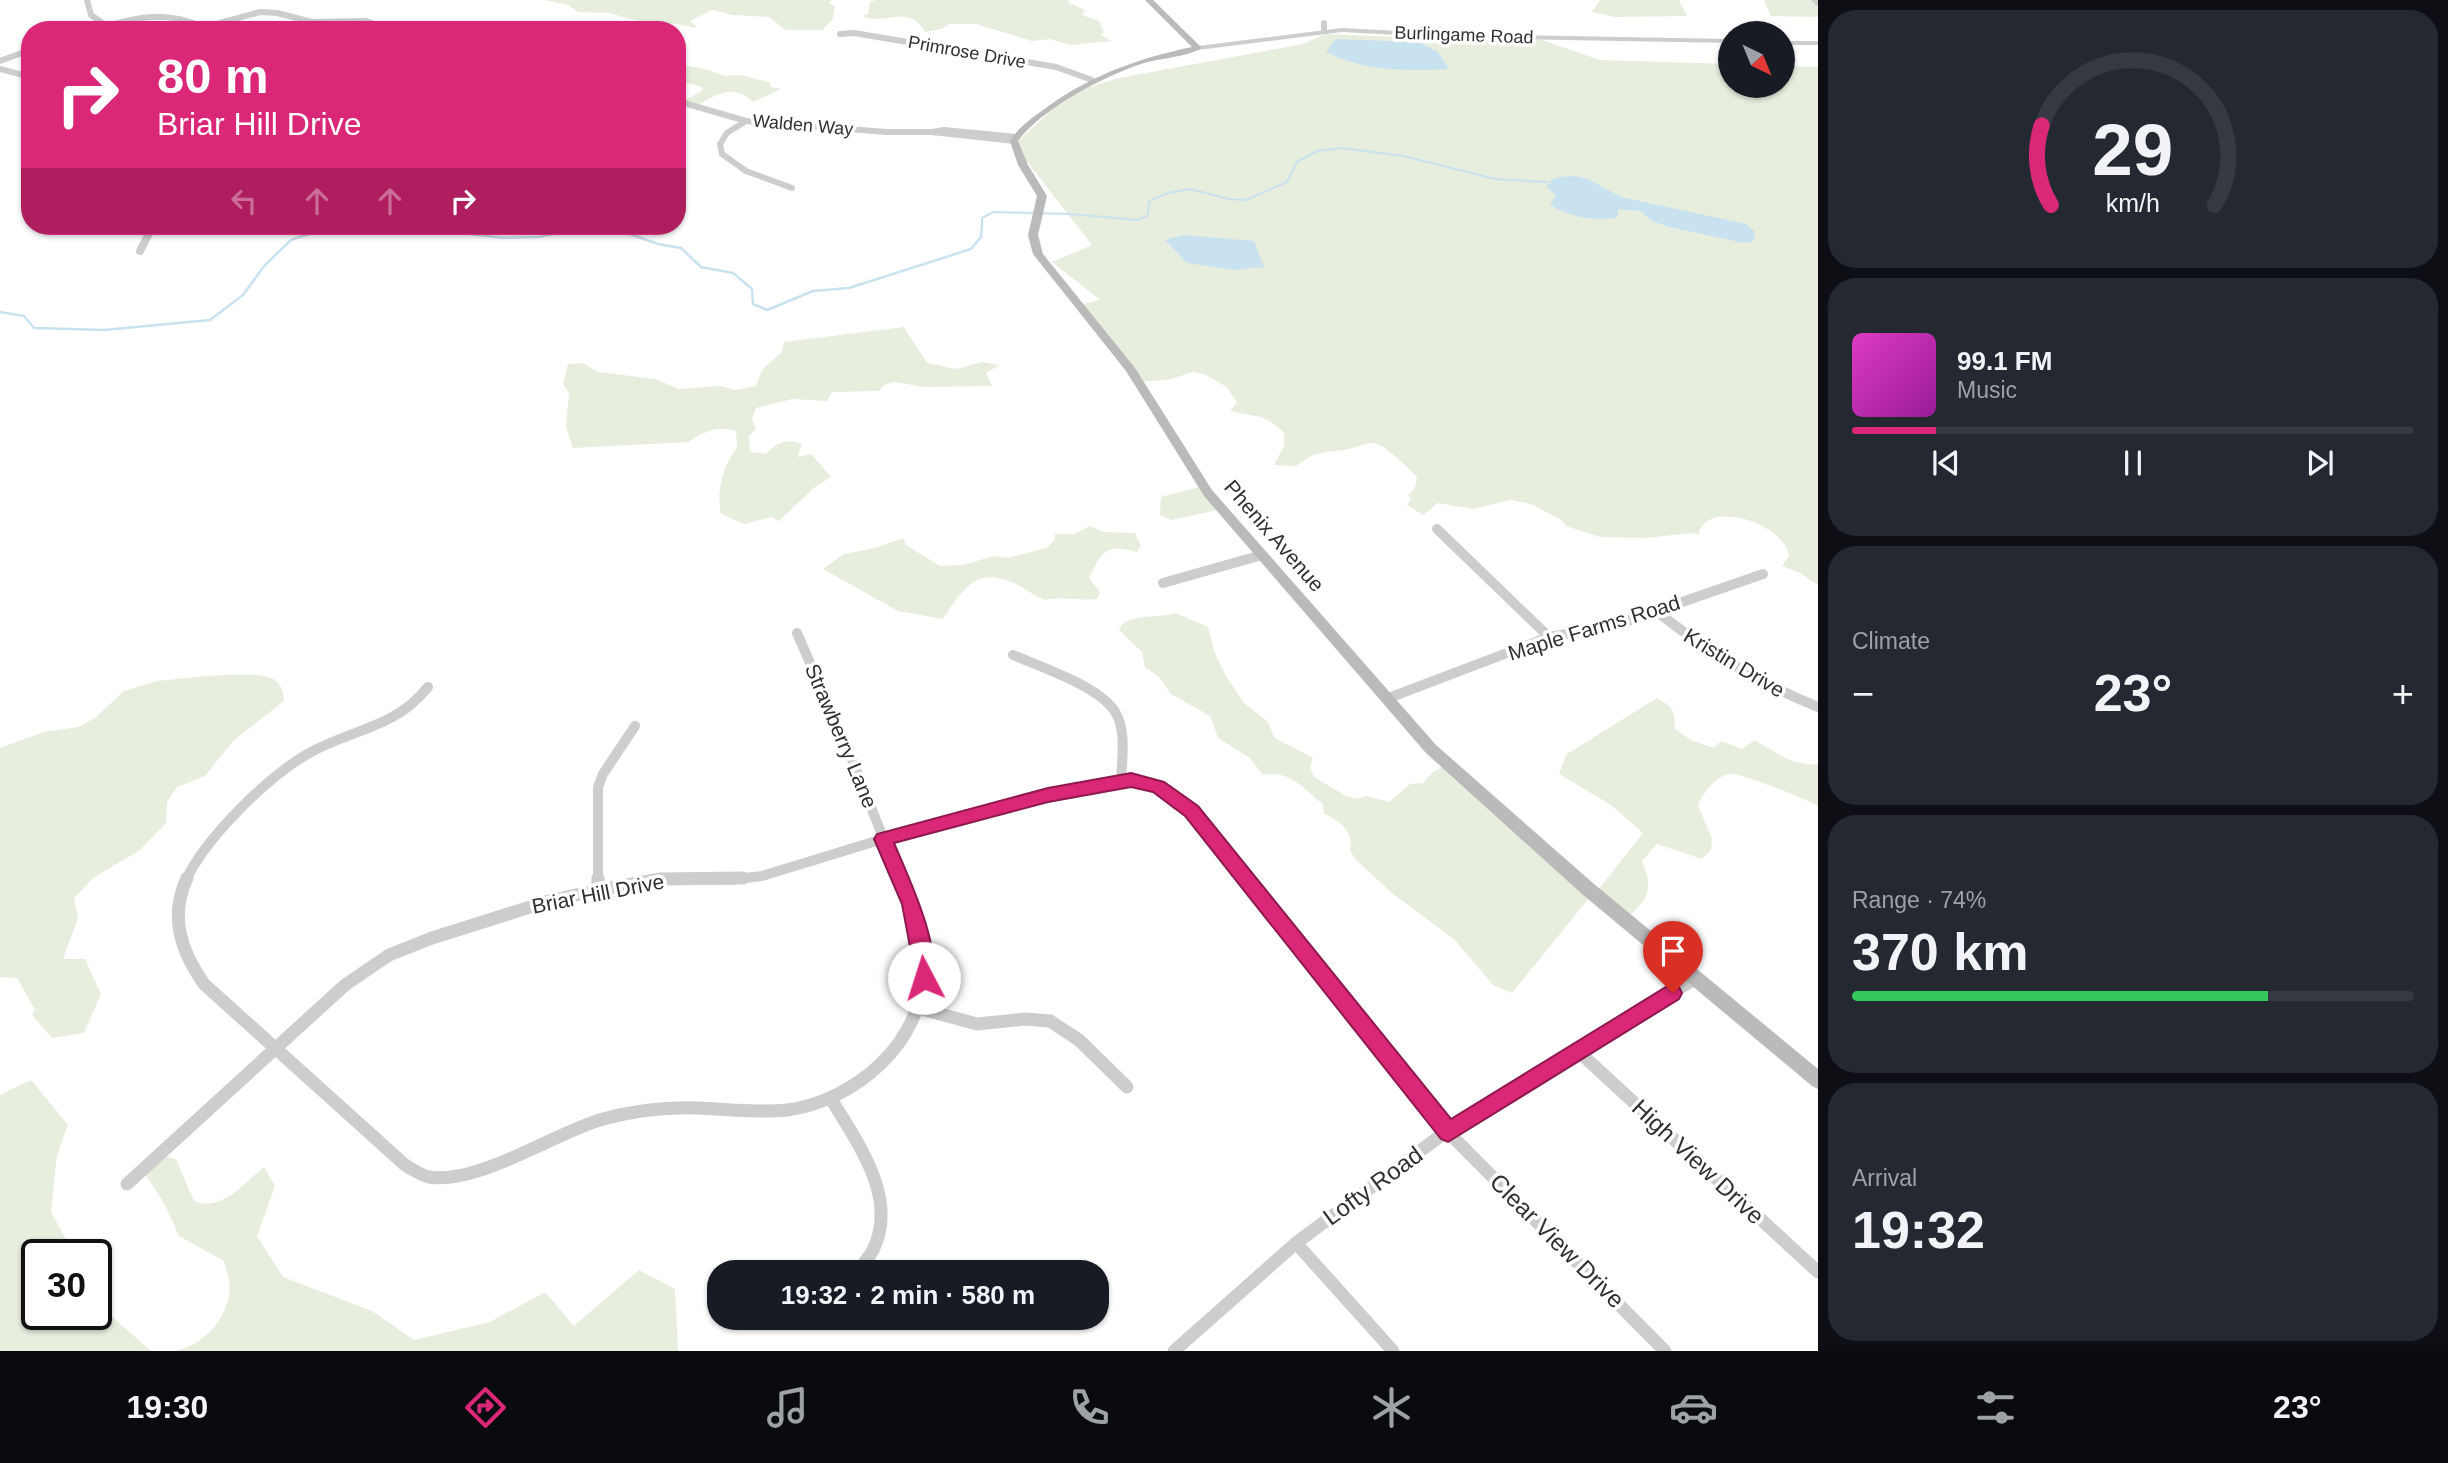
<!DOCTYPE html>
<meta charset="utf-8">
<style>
:root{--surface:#171b24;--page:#242831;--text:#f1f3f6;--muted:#9ea1a6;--line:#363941;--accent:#db2777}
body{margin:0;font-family:Helvetica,sans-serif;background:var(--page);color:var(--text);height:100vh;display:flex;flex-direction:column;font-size:26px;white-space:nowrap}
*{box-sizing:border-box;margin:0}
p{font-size:23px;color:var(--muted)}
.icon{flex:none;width:38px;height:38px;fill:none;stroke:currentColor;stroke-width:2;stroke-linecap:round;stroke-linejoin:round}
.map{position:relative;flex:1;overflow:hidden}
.details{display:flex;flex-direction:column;gap:10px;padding:10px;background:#0d0f14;width:630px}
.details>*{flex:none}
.banner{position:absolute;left:21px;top:21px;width:665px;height:214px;border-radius:28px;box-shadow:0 2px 5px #0004;background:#db2777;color:#fff;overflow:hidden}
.needle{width:46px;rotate:137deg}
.controls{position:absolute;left:1718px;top:21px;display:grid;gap:14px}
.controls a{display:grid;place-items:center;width:77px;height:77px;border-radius:50%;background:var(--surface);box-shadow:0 2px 5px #0004;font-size:35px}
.speed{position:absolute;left:21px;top:1239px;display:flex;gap:14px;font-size:35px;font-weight:700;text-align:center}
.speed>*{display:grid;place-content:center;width:91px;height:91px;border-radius:50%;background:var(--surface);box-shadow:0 2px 5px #0004;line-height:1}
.speed .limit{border:4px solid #111;border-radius:10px;background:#fff;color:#111}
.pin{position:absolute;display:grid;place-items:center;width:60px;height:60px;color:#fff;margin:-72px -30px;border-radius:50% 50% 50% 0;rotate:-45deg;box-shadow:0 0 7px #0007}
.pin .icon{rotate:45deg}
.me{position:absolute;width:77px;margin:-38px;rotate:355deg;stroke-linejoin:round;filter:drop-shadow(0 0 5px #0008)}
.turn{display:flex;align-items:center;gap:24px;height:147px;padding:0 21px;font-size:32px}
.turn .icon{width:91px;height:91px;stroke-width:2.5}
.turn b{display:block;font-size:49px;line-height:60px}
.lanes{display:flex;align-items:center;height:66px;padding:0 21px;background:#0003;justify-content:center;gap:35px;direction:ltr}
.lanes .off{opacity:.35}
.big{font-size:52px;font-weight:800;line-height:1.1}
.details .widget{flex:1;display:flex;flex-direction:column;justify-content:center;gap:10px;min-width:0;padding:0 24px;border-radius:28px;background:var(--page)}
.details .dial{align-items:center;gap:0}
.dial svg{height:182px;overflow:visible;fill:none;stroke:var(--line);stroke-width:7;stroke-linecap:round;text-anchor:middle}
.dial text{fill:var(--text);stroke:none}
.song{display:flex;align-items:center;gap:21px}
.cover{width:84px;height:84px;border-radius:10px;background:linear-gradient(135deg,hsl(310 70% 55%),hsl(300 70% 35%))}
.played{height:7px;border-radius:4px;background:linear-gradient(90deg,var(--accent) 15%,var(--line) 15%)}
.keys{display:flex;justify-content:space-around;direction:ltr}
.heat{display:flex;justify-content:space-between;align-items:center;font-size:38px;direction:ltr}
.charge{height:10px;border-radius:5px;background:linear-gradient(90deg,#34c759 74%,var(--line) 0)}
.trip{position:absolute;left:707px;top:1260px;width:402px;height:70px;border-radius:28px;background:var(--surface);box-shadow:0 2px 5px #0004;font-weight:800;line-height:70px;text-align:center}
.tabs{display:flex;height:112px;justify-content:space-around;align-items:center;background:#090b0e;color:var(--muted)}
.tabs .icon{width:49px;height:49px}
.tabs .active{color:var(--accent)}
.tabs b{font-size:32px;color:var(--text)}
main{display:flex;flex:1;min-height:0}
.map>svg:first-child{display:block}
.green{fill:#e7eede}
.water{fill:#c9e2ef}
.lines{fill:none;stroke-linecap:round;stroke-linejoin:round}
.stream-far1{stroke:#c9e2ef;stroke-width:2}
.stream{stroke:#c9e2ef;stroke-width:2.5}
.minor-far3{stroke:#cdcdcd;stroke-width:6}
.minor-far2{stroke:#cdcdcd;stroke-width:8}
.minor-far1{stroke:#cdcdcd;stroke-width:10}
.minor{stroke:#cdcdcd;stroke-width:13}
.tertiary{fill:#cdcdcd;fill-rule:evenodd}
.secondary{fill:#bababa;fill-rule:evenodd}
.route{fill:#db2777;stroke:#8e194d;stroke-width:2}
.labels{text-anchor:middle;stroke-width:7;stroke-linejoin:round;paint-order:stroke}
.far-street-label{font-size:18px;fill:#303030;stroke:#fff}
.street-label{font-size:21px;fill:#303030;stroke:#fff}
.near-street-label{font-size:24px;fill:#303030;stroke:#fff}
</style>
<main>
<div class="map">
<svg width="1818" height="1351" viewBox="0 0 1818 1351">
<rect width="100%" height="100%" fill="#fff"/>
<g class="green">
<polygon points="544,0 831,0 829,3 835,7 833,19 824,28 825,30 786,30 769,17 733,15 712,10 690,21 696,26 696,28 677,24 654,25 609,13 578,12 568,5"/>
<path d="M876,0H1068L1069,3L1085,10L1082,15L1099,21L1104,32L1101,35L1112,41L1070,45L1050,39L1032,41L976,24H950L941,29L925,32C908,2 885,27 862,16L868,14L870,2Z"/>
<polygon points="1600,0 1679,0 1687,16 1615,17 1592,12"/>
<polygon points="1764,0 1818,0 1818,17 1771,16"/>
<path d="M1325,34L1452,39H1539L1600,60L1731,64V86H1783V66L1818,67V585L1800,573L1782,566L1789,556C1785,523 1704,498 1699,535L1691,533L1646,538L1600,537L1566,526L1560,519L1531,504L1511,500L1473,509L1438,503L1423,515L1407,505L1411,499L1408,495L1415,488L1417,477C1411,470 1386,447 1379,445C1368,440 1363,446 1353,448C1328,454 1318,448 1296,466L1274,465L1284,446V433C1264,413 1255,417 1230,411L1237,403L1227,387L1204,374L1193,372L1171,379L1140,382L1079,305L1100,300L1052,262L1092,245L1014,145L1056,106L1083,89L1119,78L1303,44Z"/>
<path d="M677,64L709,70L724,76L740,75L769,82L771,87L781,89L753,102C734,83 715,95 696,106L684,101L703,90L702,87L677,80Z"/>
<path d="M904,327L927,363L956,369L982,362L999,365L986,373L992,386L926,387L893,382L884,385L879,391L832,392L827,401L792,399L756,408L752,419L756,429L749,436L750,452L766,454C777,442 787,438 802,444L797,457L811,454L831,477L815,487L779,521L772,517L745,524L721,514C716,492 723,465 737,448L736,431C720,425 702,431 689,442L573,448L566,427L569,393L563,384L568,364L583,363L598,372L655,379L679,389L720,386L735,390L756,386L762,370L782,352L784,342Z"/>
<polygon points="1203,486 1222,509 1171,520 1160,515 1161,497"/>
<path d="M1090,526L1104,532L1135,533L1141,546L1137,552C1106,543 1102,551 1089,578L1100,592L1097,599C1080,601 1062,596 1045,600C1034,596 1027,589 1016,584C976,565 963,589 943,619L898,611L823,569L844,554L875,548L903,538L906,545L940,566L963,565L994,556L1008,558L1046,548L1055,540V534H1074Z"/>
<path d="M1176,613L1208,627L1214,651L1226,676L1244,703L1267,721L1275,738L1313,758L1310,768L1314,777L1346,796L1357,799L1366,796L1389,802L1410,784L1423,783L1434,771L1446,765L1593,893L1512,993L1493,985L1455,940L1392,893L1357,861L1350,851C1354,833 1341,820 1324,814L1323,804C1303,789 1290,769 1263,775L1250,758L1218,738L1210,716L1171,694L1160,678L1145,667L1142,652L1119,630L1122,624C1138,614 1158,618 1176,613Z"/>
<path d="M205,676C222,676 261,671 275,680C282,685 283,693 284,701L233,741L205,776L177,787L167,802L166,823L140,850L93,878L74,898L78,918L63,959H85L101,994L84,1033L52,1038L32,1015L35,1010L17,978L0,977V748L44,732L78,727L95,718L124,691L157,681Z"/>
<path d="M1657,698C1672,707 1676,710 1674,728L1691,740L1714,748L1721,741L1742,749L1755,740C1773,751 1795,767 1818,764V806C1805,799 1741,772 1729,774C1715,777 1703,793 1698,805L1712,839L1711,850L1702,859L1657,844L1642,861C1653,888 1650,897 1629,916L1595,894L1643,833L1611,805L1559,774L1567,754Z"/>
<polygon points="31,1080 68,1125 57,1155 51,1212 71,1249 87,1255 37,1255 37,1314 96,1314 96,1258 102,1260 108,1313 151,1351 0,1351 0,1095"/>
<path d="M161,1156L176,1159L194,1201C221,1213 244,1183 264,1167L275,1186L257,1236L283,1277L372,1311L414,1340L490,1322L545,1292L574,1326L639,1270L675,1289L678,1351H175C204,1345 228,1319 230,1288C230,1280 226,1269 224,1261L179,1236L165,1205L144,1172Z"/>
</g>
<g class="water">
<path d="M1335,39L1418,42L1437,51L1449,69C1407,71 1365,72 1326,52Z"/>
<path d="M1575,176L1588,179L1621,197L1746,224L1755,232L1753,241L1744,243L1669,227L1652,221L1640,211L1618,209V217C1599,222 1565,217 1550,204L1556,196L1547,187C1551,175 1563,177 1575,176Z"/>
<polygon points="1183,235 1254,241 1264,267 1233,270 1187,263 1165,240"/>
</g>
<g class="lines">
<polyline class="stream-far1" points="982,225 982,218 993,212 1071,214 1138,220 1148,215 1149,201 1168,193 1190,189 1229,199 1246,200 1287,182 1297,162 1317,151 1342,148 1403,156 1495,179 1547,182"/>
<g class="stream">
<polyline points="454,226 470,234 503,238 539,237 585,227 624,232 658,244 681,248 701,267 733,273 752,289 753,304 767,310 813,291 849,288 971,249 981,237 982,223"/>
<polyline points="0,312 24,316 34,328 104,330 210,320 243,295 264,266 291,240 332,226"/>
</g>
<g class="minor-far3">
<polyline points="87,0 91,15 107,26"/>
<polyline points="1815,0 1818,3"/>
<polyline points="1324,23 1324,31"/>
<path d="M94,30C132,18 164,9 202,27"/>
<polyline points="194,30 260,12 277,13 312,22 366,21 393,30"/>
<polyline points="840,34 854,33 1056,67 1092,80"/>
<polyline points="0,61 30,50"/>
<polyline points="0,69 30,77"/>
<polyline points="677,101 746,121 886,132 932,132"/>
<polyline points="746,121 727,133 720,144 722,154 746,171 792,188"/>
<polyline points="1014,141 932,132 944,130 1017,137"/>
</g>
<polyline class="minor-far2" points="140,251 153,226"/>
<g class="minor-far1">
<polyline points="1437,529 1549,637"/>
<polyline points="1163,583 1262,555"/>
<path d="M1655,610C1705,650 1758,683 1818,707"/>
<polyline points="797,633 851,757 900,880"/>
<path d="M1013,655C1041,667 1096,685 1114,710C1127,729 1122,759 1121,780"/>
<polyline points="1386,699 1549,637 1610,627 1763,574"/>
<path d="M186,880C206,837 271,773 313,751C356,728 395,728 428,687"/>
<polyline points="598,880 598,787 603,774 635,726"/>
<polyline points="656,880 719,880"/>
<polyline points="728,880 762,876 883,839 1048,795 1121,780 1158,786 1192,811 1247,880"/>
</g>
<g class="minor">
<path d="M187,878C169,917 181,951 204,984L405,1165C412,1169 420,1175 429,1177C478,1185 554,1133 603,1119C633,1111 666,1107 697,1108C727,1109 758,1113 787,1110C855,1101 924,1042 923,970C923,938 911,907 899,878"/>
<polyline points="598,878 598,890"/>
<polyline points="1246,878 1448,1132 1665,1351"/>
<polyline points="918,1008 977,1024 1026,1019 1050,1021 1079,1040 1127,1087"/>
<polyline points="1579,1052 1818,1272"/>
<path d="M831,1099C857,1142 899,1198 873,1250C869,1258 862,1265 857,1272"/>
<polyline points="127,1184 345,985 389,955 432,938 549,901 598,890 661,879 743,878"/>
<polyline points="1296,1243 1393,1351"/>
<polyline points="1174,1351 1296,1243 1443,1134 1696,978"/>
</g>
<g class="tertiary">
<polygon points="1342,28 1452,34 1731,39 1731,43 1452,38 1342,32 1198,50 1194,48 1198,46"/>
<rect x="1783" y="41" width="35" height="4"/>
</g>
<path class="secondary" d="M1145,0H1153L1202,48C1186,57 1162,58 1144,63C1106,75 1041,109 1018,141L1028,165L1047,196L1038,235L1043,254L1135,368L1212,490L1436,745L1594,884L1818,1069V1089L1812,1086L1582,894L1426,753L1204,496L1126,371L1033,254L1028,235L1037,196L1018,165L1010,141C1020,125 1035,116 1050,105C1094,74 1140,58 1192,47Z"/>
</g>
<path class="route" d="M1131,773L1164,782L1198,806L1451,1119L1666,987L1673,984L1679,987L1682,993L1679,999L1448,1142L1441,1139L1185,816L1153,792L1131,787L1048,802L894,843C907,874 945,953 930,984L924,987L917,984L902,904L874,839L877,834L1048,788Z"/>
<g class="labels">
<g class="far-street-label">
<text transform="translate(1464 35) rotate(2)" y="6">Burlingame Road</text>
<text transform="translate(967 52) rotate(10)" y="6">Primrose Drive</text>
<text transform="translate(803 125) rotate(5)" y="6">Walden Way</text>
</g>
<g class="street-label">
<text transform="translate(1274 536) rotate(49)" y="7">Phenix Avenue</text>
<text transform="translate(1594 628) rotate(-17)" y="7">Maple Farms Road</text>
<text transform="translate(1734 663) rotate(31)" y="7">Kristin Drive</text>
<text transform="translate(841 736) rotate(67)" y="7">Strawberry Lane</text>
<text transform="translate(598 894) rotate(-11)" y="7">Briar Hill Drive</text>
</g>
<g class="near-street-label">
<text transform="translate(1698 1162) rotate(43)" y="8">High View Drive</text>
<text transform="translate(1373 1186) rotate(-36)" y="8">Lofty Road</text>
<text transform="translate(1557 1241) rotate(45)" y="8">Clear View Drive</text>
</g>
</g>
</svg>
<div class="controls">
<a><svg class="needle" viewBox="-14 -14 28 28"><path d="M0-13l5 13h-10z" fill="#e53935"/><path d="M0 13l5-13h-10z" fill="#9ea1a6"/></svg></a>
</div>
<div class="speed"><div class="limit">30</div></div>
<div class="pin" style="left:1673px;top:993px;background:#d93025"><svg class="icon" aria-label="arrive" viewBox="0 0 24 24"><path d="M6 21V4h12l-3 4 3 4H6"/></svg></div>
<svg class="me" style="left:924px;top:978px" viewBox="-20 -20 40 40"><circle r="19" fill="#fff"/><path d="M0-13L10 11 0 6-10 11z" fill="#db2777"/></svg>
<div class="trip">19:32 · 2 min · 580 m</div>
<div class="banner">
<div class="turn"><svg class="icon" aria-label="right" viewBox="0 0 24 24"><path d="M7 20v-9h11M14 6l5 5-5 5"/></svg><div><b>80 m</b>Briar Hill Drive</div></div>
<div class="lanes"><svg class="icon off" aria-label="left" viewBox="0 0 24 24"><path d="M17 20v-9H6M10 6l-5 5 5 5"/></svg><svg class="icon off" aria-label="ahead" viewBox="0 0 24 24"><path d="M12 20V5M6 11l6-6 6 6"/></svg><svg class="icon off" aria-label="ahead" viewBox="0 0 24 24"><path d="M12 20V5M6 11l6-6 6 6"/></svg><svg class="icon" aria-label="right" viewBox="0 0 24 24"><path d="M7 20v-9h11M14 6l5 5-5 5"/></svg></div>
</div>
</div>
<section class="details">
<div class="widget dial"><svg viewBox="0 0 100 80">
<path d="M14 69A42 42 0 1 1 86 69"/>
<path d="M14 69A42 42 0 0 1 10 34" stroke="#db2777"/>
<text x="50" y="56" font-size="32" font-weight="700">29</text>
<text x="50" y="72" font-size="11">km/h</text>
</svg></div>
<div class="widget">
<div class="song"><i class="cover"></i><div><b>99.1 FM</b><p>Music</p></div></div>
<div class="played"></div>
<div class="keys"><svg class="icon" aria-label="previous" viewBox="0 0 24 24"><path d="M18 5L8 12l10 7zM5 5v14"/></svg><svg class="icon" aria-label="pause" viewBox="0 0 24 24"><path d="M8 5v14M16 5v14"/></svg><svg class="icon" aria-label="next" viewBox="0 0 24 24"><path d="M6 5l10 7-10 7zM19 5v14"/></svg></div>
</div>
<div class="widget"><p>Climate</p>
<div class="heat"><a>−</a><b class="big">23°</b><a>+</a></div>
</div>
<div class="widget"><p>Range · 74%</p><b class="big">370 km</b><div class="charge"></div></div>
<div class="widget"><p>Arrival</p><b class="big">19:32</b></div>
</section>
</main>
<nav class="tabs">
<b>19:30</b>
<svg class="icon active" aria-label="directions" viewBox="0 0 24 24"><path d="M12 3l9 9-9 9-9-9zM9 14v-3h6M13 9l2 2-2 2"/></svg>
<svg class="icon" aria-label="music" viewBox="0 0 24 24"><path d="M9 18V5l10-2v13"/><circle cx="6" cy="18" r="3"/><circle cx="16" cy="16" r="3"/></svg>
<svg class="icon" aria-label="phone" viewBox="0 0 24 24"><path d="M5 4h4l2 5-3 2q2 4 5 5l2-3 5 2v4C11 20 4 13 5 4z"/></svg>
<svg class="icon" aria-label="climate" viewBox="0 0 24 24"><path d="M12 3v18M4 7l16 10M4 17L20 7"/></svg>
<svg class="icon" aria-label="car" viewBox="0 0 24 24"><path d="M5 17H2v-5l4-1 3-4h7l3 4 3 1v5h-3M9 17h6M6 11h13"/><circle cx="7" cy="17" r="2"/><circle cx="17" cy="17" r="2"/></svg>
<svg class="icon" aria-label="filters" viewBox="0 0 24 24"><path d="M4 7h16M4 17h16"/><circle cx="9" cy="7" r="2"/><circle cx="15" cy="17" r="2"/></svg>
<b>23°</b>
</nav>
